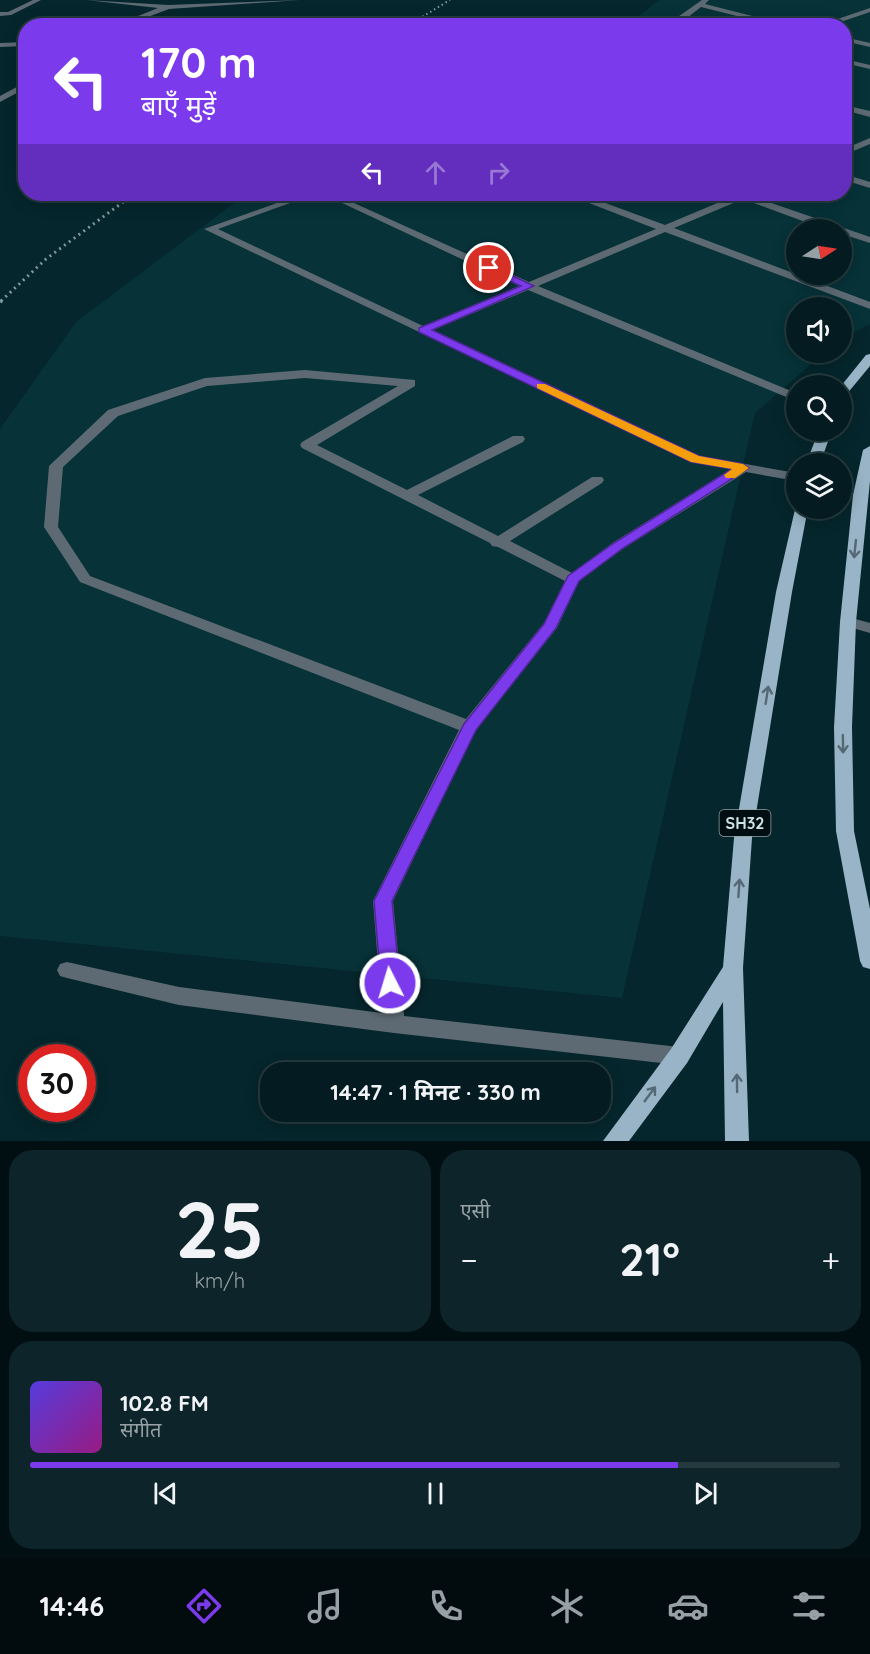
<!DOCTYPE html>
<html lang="hi">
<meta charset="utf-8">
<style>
:root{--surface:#041c21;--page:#0d252a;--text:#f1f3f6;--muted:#97a1a5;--line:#253a3f;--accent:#7c3aed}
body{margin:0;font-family:Quicksand,"Noto Sans Devanagari",sans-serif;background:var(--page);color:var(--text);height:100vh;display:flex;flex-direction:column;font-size:22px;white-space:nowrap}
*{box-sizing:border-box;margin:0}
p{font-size:20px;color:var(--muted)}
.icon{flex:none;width:33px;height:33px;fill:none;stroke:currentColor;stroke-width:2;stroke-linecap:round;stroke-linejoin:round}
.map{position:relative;height:1141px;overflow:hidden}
.sheet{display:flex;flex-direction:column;gap:9px;padding:9px;background:#020f12;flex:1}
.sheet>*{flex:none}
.hud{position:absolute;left:18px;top:18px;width:834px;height:183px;border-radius:24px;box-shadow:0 3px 15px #0003,0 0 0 2px var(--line);background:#7c3aed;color:#fff;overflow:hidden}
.needle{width:39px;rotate:78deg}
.controls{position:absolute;left:786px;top:219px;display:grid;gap:12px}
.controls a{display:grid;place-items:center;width:66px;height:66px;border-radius:50%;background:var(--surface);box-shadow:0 3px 15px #0003,0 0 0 2px var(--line);font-size:30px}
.speed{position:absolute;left:18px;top:1044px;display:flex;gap:12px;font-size:30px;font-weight:700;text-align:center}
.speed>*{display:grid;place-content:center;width:78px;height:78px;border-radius:50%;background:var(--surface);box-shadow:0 3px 15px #0003,0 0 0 2px var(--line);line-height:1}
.speed .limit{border:9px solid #d22;background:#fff;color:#111}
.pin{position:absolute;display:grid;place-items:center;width:51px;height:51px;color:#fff;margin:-26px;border:3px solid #fff;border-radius:50%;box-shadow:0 2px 6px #0007}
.me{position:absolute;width:66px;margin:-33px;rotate:355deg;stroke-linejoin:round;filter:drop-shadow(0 0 4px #0008)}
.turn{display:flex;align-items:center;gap:21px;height:126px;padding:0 24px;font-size:27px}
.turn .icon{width:78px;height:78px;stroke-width:2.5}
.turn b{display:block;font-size:42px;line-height:51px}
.lanes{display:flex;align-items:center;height:57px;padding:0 24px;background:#0003;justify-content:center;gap:30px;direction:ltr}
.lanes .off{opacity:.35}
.big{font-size:45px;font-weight:700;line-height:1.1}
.sheet .card{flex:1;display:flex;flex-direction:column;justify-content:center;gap:9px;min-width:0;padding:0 21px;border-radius:24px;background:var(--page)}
.sheet .dial{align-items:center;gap:0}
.dial b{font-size:78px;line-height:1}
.song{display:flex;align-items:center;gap:18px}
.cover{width:72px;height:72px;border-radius:9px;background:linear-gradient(135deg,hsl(250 70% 55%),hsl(310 70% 35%))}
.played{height:6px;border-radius:3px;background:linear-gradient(90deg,var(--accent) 80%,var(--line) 80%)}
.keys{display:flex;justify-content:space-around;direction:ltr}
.heat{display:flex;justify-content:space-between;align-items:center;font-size:33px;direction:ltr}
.sheet .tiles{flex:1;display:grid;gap:9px;grid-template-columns:1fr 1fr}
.card:last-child{grid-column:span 2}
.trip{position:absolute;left:260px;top:1062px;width:351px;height:60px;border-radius:24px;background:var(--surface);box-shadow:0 3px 15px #0003,0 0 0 2px var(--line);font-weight:700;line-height:60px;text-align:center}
.menu{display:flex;height:96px;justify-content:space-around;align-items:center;background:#020b0d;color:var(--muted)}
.menu .icon{width:42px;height:42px}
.menu .active{color:var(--accent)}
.menu b{font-size:27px;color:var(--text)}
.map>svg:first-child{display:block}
.built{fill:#063238;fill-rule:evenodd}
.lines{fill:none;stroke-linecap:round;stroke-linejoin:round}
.minor{fill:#5d6a73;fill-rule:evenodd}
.major{fill:#98b4c6;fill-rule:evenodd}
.rail-far2{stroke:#7e989d;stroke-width:2;stroke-dasharray:1.5 3;stroke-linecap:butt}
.rail-far1{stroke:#7e989d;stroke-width:3;stroke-dasharray:2 4;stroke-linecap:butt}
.rail{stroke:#7e989d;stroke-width:4;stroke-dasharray:2 5;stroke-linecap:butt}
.oneway{stroke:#546975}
.route{fill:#7c3aed;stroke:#51269a;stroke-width:1.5}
.slow{fill:#f59e0b}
.labels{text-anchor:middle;stroke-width:6;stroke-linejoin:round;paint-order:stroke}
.shield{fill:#010e11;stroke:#90a3a7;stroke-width:1.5}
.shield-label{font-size:16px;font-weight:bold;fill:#cde3e7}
</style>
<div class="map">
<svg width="870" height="1141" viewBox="0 0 870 1141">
<rect width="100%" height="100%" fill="#05262c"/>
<path class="built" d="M659,0H870V324L842,339V308H796V352L824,353L755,413L622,998L0,936V429L76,322L246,194H844V26L628,25ZM796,230H842V274H796Z"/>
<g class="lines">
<g class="minor">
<polygon points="33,0 41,0 11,15 0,16 0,12 8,12"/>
<polygon points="86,0 168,5 300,0 169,9 124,26 113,26 158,8"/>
<polygon points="702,0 709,0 705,4 791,26 777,26 701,7 678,25 672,25 672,21"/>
<polygon points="870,8 870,12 829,26 817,26"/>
<polygon points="844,37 870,43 870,47 844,41"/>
<polygon points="26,42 26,46 0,47 0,43"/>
<polygon points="844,59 870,65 870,69 844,63"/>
<polygon points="26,82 26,88 0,102 0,96"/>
<polygon points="844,105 870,111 870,117 844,110"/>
<polygon points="870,138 870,144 844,155 844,149"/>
<polygon points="844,174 870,182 870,188 844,180"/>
<path d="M302,194H315L218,229L423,326L519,286L323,194H334L529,282L656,229L571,196L570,194H581L665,225L734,196L733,194H751V196L870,237V243L842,234V230H827L743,199L674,228L870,302V309L665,232L538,286L796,393V401L528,290L433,330L700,456L796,473V481L746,472L624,548L579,581L557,628L476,729L393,901L404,1016L679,1047L687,1049L690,1056L687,1063L679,1065L394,1033L179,1005L67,978L60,976L57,970L60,964L67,962L179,987L382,1013L373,901L459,730L80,582L44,527L49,466L108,410L205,378L305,370L415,380V386L317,445L407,490L513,436H523L525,439L523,442L418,495L498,536L592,477H602L604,480L602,483L510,541L572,573L614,542L731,469L691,462L204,229ZM305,378L398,386L302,442L300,445L302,448L490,543L492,546L498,547L565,581L544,623L466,719L90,576L58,527L63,467L118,416L207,386Z"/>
<polygon points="848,617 870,623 870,633 842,625 840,622"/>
</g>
<g class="major">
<polygon points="870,354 870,366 846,395 842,396 841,386 866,355"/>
<polygon points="819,430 832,430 820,464 806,464"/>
<polygon points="870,446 870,481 856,622 852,727 854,831 870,909 870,969 863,967 860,961 836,831 834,727 840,622 853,495 863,450"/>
<polygon points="796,505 796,508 808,508 792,592 752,838 743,968 749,1141 725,1141 723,1002 687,1063 629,1141 603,1141 671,1049 723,967 734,838 776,592"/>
</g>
<polyline class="rail-far2" points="407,26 450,0"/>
<polyline class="rail-far1" points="1,301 46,259 134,194"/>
<polyline class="rail" points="0,302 2,300"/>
</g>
<defs><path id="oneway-shaft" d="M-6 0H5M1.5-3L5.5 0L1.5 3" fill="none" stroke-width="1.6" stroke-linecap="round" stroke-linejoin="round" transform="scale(1.5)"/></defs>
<g class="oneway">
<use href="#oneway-shaft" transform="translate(855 549) rotate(96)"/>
<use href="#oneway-shaft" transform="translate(767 695) rotate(-81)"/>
<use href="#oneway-shaft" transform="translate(843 744) rotate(89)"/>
<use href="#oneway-shaft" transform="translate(739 888) rotate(-86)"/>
<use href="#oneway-shaft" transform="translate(737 1083) rotate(-91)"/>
<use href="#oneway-shaft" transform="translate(650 1094) rotate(-53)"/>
</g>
<polygon class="route" points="485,266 492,266 534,286 432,330 699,456 743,464 749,468 623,548 579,581 556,628 476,730 392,901 400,983 397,989 390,991 384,989 381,983 374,901 464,724 544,624 568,576 614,543 732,469 691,462 419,332 419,328 521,286 485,270"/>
<polygon class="slow" points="537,384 545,384 699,456 743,464 749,468 735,478 726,478 724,475 732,469 691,462 537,388"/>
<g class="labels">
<rect class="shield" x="719.5" y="810" width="51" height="26" rx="4.5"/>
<g class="shield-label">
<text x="745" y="829">SH32</text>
</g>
</g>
</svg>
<div class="controls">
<a><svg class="needle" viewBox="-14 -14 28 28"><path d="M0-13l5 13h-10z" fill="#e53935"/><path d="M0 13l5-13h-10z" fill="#97a1a5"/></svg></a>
<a><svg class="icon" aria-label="sound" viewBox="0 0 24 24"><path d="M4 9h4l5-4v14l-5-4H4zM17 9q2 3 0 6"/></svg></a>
<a><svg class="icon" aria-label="search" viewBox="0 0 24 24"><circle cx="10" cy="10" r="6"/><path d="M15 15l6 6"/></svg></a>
<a><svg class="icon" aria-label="layers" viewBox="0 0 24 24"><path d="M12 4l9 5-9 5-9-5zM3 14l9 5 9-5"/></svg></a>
</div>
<div class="speed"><div class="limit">30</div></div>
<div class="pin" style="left:489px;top:268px;background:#d93025"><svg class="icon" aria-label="arrive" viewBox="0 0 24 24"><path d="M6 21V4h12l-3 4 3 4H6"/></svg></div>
<svg class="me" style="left:390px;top:983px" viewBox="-20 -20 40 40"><circle r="17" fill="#7c3aed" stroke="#fff" stroke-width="3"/><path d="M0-11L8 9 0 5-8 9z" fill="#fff"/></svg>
<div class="trip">14:47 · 1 मिनट · 330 m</div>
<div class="hud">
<div class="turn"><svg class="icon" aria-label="left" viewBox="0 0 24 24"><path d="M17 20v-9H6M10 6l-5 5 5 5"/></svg><div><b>170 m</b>बाएँ मुड़ें</div></div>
<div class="lanes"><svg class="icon" aria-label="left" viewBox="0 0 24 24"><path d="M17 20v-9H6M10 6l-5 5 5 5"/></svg><svg class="icon off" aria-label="ahead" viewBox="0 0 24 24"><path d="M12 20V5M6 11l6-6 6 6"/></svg><svg class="icon off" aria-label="right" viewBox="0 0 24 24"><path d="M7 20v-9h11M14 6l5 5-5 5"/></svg></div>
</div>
</div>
<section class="sheet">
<div class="tiles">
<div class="card dial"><b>25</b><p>km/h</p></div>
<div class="card"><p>एसी</p>
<div class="heat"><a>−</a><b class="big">21°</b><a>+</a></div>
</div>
<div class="card">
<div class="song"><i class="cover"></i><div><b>102.8 FM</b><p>संगीत</p></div></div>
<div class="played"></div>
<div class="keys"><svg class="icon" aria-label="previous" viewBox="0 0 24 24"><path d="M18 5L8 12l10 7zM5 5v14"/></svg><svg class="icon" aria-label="pause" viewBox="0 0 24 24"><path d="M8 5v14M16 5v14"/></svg><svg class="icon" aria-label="next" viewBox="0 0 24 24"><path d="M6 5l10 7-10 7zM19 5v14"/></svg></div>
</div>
</div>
</section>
<nav class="menu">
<b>14:46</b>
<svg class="icon active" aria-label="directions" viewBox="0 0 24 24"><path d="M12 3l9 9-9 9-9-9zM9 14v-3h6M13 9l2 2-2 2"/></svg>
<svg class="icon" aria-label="music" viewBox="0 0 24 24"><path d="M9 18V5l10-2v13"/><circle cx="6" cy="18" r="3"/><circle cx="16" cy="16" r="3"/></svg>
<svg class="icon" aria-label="phone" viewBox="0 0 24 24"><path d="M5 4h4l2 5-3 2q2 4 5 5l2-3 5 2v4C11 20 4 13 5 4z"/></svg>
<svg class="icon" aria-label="climate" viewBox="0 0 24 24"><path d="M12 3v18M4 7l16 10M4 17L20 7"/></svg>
<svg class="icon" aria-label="car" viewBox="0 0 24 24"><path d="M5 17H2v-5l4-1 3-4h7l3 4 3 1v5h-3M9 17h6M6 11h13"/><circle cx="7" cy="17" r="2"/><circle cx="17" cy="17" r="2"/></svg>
<svg class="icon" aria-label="filters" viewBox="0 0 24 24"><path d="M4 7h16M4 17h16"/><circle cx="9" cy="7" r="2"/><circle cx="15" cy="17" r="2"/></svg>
</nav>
